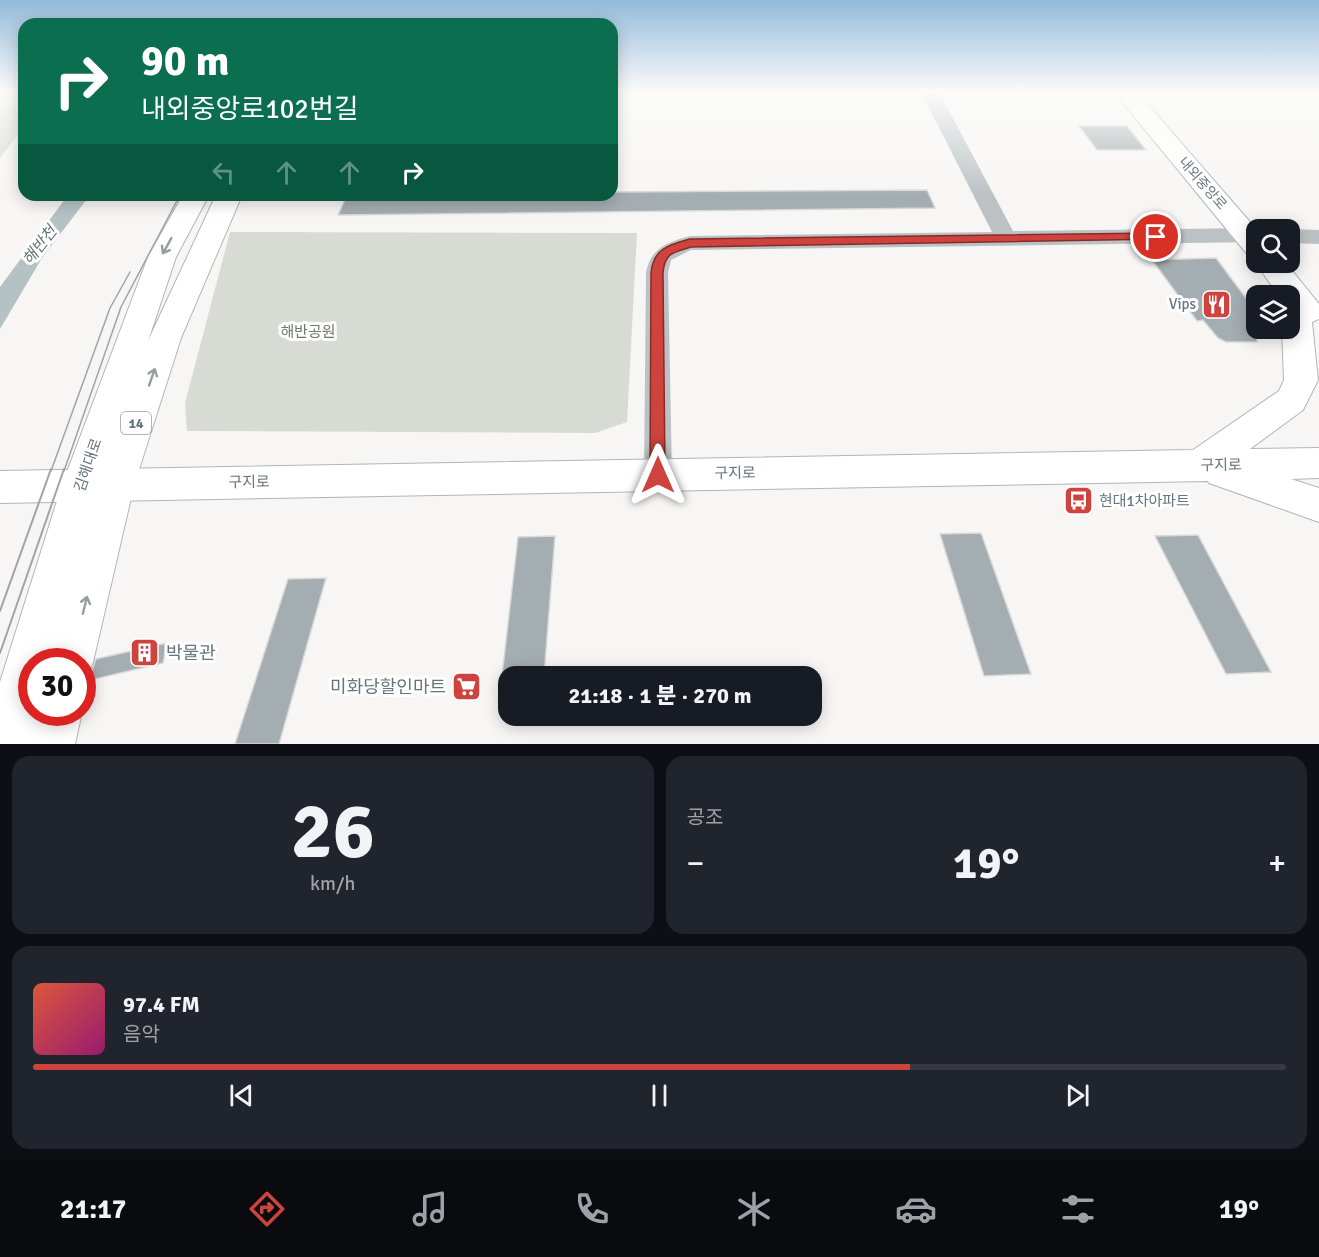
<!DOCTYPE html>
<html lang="ko">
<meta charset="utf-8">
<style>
:root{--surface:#171b24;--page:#20242c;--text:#f1f3f6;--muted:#9ea1a6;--line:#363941;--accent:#ce433d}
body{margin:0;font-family:Signika,"Noto Sans KR",sans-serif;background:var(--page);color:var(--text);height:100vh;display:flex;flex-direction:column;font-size:22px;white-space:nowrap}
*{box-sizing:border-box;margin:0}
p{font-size:20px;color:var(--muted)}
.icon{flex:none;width:33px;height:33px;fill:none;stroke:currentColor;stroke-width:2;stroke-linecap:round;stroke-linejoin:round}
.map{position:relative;height:744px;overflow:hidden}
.side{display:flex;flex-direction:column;gap:12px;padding:12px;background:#0d0f14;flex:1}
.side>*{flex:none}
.top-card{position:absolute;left:18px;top:18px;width:600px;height:183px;border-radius:18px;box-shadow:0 3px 15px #0003;background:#0b6e4f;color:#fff;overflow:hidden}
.tools{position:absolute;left:1246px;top:219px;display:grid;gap:12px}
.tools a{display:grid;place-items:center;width:54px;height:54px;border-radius:12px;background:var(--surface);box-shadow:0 3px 15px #0003;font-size:30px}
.speed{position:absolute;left:18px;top:648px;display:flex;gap:12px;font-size:30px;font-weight:700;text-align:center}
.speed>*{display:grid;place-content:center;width:78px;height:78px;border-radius:50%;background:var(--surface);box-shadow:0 3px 15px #0003;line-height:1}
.speed .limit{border:9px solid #d22;background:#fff;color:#111}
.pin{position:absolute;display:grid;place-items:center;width:51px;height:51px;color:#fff;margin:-26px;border:3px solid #fff;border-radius:50%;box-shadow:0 2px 6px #0007}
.me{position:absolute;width:66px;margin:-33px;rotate:0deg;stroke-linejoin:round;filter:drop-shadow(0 0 4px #0008)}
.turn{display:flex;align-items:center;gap:21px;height:126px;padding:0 24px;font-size:27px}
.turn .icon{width:78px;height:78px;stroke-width:2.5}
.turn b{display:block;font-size:42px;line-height:51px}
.lanes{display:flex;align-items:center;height:57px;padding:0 24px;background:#0003;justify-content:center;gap:30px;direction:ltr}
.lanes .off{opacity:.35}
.big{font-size:45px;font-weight:800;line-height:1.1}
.side .tile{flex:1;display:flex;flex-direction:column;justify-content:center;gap:9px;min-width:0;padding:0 21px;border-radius:18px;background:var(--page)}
.side .dial{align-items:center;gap:0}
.dial b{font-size:78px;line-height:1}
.song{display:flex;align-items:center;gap:18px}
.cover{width:72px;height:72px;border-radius:9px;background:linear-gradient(135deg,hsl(10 70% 55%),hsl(320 70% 35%))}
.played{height:6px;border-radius:3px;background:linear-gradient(90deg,var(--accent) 70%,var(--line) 70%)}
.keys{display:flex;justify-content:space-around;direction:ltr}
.heat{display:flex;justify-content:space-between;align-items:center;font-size:33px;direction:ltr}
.side .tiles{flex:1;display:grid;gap:12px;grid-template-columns:1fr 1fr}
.tile:last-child{grid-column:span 2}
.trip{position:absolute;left:498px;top:666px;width:324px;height:60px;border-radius:18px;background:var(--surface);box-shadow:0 3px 15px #0003;font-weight:800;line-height:60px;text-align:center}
.tab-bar{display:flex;height:96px;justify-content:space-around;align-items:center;background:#090b0e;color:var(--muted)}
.tab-bar .icon{width:42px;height:42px}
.tab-bar .current{color:var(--accent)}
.tab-bar b{font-size:27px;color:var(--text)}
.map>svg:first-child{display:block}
.green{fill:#d8dbd4}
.water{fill:#b5c2c4}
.building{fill:#a4adb1;stroke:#d8d8d7;stroke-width:1.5}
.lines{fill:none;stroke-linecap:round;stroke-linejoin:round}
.secondary-casing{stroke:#afb6b9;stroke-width:2}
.primary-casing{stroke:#b0b6b8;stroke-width:2}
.street{fill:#bcc2c4;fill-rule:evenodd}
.secondary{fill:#fff;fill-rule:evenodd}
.primary{fill:#fff;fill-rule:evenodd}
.tram-far1{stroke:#9da5a8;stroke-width:1.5}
.tram{stroke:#9da5a8;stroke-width:2}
.oneway{stroke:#939fa3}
.route{fill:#ce433d;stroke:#862c28;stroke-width:1.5}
.labels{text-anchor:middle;stroke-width:6;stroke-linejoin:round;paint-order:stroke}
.far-street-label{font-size:14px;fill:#65767c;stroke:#fff}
.shield{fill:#fff;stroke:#939fa3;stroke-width:1.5}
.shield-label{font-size:14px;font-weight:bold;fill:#65767c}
.poi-label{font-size:15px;fill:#65767c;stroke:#fff;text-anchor:end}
.park-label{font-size:15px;fill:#6f7a68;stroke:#fff}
.street-label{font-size:15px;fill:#65767c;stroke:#fff}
.water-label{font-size:16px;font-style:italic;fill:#607577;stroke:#fff}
.near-poi-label{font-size:18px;fill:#65767c;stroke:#fff;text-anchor:start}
</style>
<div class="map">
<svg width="1319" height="744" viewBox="0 0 1319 744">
<rect width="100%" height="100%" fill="#f7f6f4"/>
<g class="green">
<polygon points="0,92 24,92 24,126 0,158"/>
<polygon points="230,232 637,233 627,422 595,433 187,431 185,403"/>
</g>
<polygon class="water" points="68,195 90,195 42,258 0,329 0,287"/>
<g class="building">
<polygon points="1079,126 1127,126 1146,150 1097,150"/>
<polygon points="927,190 935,208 338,215 347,195 612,195 612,192"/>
<polygon points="1216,258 1257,313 1257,342 1226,342 1218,338 1203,320 1197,321 1152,260"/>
<polygon points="981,533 1031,674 984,676 940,534"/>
<polygon points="1198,535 1271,672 1226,674 1155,536"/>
<polygon points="555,536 544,676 502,676 518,537"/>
<polygon points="326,578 279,744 235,744 288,579"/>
<polygon points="167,643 163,663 82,682 89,679 96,659"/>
</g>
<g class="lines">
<defs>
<g id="secondary">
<polygon points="1114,92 1137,92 1257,230 1257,256 1247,254"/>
<polygon points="1257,258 1257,262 1285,262 1319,304 1319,319 1312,322 1318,380 1303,410 1250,449 1319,448 1319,478 1291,479 1319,488 1319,522 1209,483 1208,481 0,503 0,471 1193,450 1279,391 1284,380 1282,328 1290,328 1290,296 1279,296 1255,262"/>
</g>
<polygon id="primary" points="183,195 209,195 176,257 148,341 216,195 242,195 181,338 134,485 93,662 87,678 82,679 82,662 32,662 32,712 82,712 75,744 0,744 0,682 62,485 148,257"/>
</defs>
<use href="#secondary" class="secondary-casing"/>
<use href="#primary" class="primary-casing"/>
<g class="street">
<path d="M921,92H939L1013,231L1257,228L1262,230H1257V242L691,250L671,260L668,273L672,475L668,484L658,487L648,484L644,475L646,273C650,248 668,242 690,236L992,232Z"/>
<polygon points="1290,229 1319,230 1319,244 1290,243"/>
</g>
<use href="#secondary" class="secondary"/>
<use href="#primary" class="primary"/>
<g class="tram-far1">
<polyline points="51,471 110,308 130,272"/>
<polyline points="64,471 121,307 180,195"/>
</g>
<g class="tram">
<polyline points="0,611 51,469"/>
<polyline points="0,653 64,469"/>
</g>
</g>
<defs><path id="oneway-shaft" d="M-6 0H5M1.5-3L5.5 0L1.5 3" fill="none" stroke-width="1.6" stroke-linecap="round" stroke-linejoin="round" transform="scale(1.5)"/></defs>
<g class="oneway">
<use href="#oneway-shaft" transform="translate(167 246) rotate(119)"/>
<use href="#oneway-shaft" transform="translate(152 377) rotate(-71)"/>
<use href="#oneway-shaft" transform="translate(85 605) rotate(-76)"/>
</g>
<linearGradient id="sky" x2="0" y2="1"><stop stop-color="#93bada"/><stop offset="0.47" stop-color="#fbfbfa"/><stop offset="1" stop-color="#fbfbfa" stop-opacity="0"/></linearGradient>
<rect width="1319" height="196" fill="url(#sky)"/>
<path class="route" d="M1156,233L1162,237L1160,239L691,247C673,253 665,252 663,273L665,475L663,479L658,481L652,479L650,475L651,273C653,249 668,245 690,239Z"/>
<defs>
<symbol id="restaurant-square" viewBox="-11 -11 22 22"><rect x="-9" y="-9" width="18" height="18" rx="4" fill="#ce433d" stroke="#fff"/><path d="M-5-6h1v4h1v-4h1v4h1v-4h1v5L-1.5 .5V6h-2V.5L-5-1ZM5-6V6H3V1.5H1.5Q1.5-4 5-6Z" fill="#fff"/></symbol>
<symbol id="bus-square" viewBox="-11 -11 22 22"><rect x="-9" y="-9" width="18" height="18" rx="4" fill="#ce433d" stroke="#fff"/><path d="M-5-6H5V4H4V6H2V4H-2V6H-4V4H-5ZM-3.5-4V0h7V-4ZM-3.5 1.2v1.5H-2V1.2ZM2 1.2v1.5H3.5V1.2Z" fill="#fff"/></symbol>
<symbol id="building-square" viewBox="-11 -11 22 22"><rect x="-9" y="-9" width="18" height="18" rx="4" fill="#ce433d" stroke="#fff"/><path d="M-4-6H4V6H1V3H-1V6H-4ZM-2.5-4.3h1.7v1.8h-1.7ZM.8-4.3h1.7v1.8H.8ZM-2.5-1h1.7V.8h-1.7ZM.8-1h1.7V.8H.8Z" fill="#fff"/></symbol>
<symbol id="supermarket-square" viewBox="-11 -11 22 22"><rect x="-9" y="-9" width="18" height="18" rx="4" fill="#ce433d" stroke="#fff"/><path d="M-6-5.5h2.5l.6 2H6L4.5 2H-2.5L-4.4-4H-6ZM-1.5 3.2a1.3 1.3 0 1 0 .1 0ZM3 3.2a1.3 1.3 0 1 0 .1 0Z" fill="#fff"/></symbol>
</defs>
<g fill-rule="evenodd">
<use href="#restaurant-square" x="1200" y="288" width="33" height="33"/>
<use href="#bus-square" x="1062" y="484" width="33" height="33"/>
<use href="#building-square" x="128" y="636" width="33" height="33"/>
<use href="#supermarket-square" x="450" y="670" width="33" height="33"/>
</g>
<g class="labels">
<g class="far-street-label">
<text transform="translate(1203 183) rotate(49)" y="5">내외중앙로</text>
</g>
<rect class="shield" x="121" y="412" width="30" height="22" rx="4.5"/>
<g class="shield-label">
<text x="136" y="428">14</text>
</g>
<g class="poi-label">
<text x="1196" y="309">Vips</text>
<text x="1099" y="506" text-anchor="start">현대1차아파트</text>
</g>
<g class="park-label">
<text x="308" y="337">해반공원</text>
</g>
<g class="street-label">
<text transform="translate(88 465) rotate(-71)" y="5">김해대로</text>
<text transform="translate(1221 465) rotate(-1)" y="5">구지로</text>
<text transform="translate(735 473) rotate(-1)" y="5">구지로</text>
<text transform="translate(249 482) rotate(-1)" y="5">구지로</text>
</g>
<g class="water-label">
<text transform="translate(39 245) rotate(-52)" y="6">해반천</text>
</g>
<g class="near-poi-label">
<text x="166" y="659">박물관</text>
<text x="446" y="693" text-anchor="end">미화당할인마트</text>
</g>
</g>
</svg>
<div class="tools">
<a><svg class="icon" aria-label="search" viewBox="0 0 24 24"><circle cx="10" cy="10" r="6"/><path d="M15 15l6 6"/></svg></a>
<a><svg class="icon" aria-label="layers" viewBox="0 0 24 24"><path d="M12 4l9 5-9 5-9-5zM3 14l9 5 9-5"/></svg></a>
</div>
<div class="speed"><div class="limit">30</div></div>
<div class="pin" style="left:1156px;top:237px;background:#d93025"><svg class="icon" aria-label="arrive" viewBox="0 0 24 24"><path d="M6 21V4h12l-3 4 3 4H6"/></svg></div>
<svg class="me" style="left:658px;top:475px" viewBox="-20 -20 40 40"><path d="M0-17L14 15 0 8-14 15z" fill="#ce433d" stroke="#fff" stroke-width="4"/></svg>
<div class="trip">21:18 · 1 분 · 270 m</div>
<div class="top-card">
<div class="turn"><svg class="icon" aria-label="right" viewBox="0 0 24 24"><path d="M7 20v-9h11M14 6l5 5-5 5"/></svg><div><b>90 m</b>내외중앙로102번길</div></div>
<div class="lanes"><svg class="icon off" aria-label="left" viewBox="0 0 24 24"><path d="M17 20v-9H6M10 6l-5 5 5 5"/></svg><svg class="icon off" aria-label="ahead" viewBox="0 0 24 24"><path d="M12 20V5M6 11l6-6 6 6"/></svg><svg class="icon off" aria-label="ahead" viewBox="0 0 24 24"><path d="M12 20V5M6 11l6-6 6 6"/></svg><svg class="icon" aria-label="right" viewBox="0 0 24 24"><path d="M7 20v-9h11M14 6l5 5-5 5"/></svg></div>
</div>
</div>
<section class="side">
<div class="tiles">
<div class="tile dial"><b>26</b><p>km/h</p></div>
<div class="tile"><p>공조</p>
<div class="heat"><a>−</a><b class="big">19°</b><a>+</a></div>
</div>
<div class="tile">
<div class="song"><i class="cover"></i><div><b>97.4 FM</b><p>음악</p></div></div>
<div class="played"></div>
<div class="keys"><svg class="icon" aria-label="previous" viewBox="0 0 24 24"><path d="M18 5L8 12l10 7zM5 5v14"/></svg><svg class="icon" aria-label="pause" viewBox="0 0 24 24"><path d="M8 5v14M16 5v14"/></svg><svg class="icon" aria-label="next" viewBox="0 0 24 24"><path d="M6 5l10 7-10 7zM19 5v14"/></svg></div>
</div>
</div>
</section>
<nav class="tab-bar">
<b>21:17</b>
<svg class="icon current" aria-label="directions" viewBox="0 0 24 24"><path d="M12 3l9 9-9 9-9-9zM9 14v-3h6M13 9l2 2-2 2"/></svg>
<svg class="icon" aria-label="music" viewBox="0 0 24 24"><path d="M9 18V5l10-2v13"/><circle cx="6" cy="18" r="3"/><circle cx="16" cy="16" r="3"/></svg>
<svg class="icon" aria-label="phone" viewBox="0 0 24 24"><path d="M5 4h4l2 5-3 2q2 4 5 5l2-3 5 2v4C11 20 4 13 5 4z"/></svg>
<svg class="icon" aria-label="climate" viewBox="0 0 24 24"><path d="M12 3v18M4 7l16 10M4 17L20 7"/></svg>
<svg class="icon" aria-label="car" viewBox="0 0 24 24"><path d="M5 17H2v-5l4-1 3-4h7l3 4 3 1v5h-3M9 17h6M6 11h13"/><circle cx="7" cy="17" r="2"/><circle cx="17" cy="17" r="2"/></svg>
<svg class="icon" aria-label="filters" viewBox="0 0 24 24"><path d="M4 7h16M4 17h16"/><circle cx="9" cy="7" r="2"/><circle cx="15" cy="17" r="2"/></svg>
<b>19°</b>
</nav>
